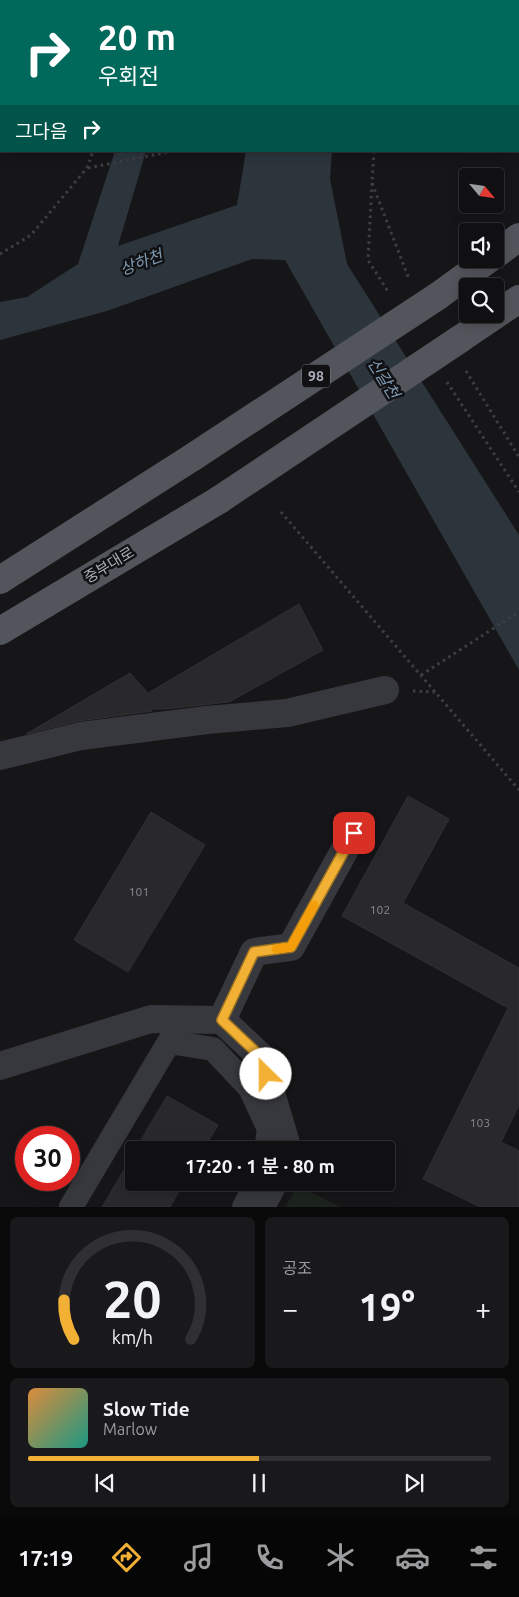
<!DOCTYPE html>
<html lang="ko">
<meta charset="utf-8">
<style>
:root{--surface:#101012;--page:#19191b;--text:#f1f3f6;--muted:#9c9d9f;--line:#303032;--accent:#f2b134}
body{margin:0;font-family:Ubuntu,"Noto Sans KR",sans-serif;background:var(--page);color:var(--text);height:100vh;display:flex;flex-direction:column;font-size:19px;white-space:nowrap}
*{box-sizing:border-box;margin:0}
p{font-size:16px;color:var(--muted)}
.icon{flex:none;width:28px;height:28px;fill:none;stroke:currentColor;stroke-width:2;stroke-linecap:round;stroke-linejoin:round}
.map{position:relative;height:1207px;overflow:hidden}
.side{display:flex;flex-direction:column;gap:10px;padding:10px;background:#09090a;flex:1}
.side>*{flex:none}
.hud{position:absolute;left:0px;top:0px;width:520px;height:152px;box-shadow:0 2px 12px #0003,0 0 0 1px var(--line);background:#00695c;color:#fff;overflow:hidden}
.needle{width:32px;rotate:119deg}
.controls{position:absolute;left:459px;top:168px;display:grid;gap:10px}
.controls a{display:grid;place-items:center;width:45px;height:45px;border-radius:5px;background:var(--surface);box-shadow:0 2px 12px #0003,0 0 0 1px var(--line);font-size:25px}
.speed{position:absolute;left:15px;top:1126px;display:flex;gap:10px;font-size:25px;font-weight:700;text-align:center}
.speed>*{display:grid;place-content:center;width:65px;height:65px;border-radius:50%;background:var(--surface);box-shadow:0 2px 12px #0003,0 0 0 1px var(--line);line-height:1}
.speed .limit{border:8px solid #d22;background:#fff;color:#111}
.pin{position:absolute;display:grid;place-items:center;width:42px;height:42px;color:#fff;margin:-21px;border-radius:10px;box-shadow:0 2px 8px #0006}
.me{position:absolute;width:55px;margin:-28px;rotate:337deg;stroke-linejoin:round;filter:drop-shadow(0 0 4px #0008)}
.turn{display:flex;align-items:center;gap:18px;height:105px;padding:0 15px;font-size:22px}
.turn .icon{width:65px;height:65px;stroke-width:2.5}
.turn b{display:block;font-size:35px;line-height:42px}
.then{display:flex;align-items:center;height:48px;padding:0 15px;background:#0003;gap:10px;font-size:19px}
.big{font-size:38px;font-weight:600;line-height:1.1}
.side .card{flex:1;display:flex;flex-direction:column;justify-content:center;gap:8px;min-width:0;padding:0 18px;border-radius:8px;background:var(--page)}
.side .dial{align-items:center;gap:0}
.dial svg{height:130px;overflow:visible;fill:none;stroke:var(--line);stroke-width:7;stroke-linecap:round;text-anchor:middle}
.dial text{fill:var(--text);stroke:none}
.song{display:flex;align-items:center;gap:15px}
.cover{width:60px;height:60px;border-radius:8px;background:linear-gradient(135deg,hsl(30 70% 55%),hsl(170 70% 35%))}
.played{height:5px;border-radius:2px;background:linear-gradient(90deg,var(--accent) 50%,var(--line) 50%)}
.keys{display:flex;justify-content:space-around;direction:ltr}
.heat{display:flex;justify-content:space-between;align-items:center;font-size:28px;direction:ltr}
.side .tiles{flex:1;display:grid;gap:10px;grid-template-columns:1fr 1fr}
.card:last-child{grid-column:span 2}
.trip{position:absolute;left:125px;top:1141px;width:270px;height:50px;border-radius:5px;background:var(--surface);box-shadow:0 2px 12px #0003,0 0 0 1px var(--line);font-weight:600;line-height:50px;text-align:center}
.tabs{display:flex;height:80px;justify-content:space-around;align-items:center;background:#060607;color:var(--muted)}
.tabs .icon{width:35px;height:35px}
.tabs .selected{color:var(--accent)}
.tabs b{font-size:22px;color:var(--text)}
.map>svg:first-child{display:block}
.green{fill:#1c231d}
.water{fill:#2c353c}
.building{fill:#29292c;stroke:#303034}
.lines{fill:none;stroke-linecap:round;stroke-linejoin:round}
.path{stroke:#3d3f44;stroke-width:3;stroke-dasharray:2.5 4;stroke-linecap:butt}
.pedestrian{stroke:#37383d;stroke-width:24}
.minor{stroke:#37383d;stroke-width:28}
.primary{stroke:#53555c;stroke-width:28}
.primary-bridge{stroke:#53555c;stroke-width:28}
.route-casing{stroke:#9d7322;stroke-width:12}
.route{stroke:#f2b134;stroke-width:9}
.slow{stroke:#f59e0b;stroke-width:9}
.labels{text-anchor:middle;stroke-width:5;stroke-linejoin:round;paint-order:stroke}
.number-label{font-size:12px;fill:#888b94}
.shield{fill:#111113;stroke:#7b7e86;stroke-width:1}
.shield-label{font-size:14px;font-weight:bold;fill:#a8adb8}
.street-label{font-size:15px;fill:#a8adb8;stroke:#111113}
.water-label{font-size:16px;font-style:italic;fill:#7f9bb3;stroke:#111113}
</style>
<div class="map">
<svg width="519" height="1207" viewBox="0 0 519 1207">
<rect width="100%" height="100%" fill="#161618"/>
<polygon class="green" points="298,1185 340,1207 285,1207"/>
<polygon class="water" points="115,151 146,151 118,246 237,205 246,151 332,151 330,179 347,264 519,535 519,670 285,260 252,259 107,311 0,340 0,302 27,297 78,264"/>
<g class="building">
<polygon points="299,604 323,650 229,702 166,709 151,709 152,711 79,721 26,734 130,673 148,693"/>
<polygon points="408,796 449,819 403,903 519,968 519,1105 501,1142 519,1151 519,1207 480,1207 423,1179 508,1008 342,916"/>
<polygon points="151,812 205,845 128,972 74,940"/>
<polygon points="167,1096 218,1125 203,1150 135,1150"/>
<polygon points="134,1153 134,1182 184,1182 170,1207 102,1207"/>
</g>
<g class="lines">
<g class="path">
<polyline points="143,1 143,0"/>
<polyline points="259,1 260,0"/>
<polyline points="391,1 392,0"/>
<polyline points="519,127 519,128"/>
<polyline points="374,151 372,183 409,279"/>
<polyline points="88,168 173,151"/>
<polyline points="372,183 368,260 389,293"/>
<polyline points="0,254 31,235 87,168 93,151"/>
<polyline points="466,371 519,457"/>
<polyline points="447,382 519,492"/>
<polyline points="281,512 519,790"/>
<polyline points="421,675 519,612"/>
<polyline points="413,691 435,692"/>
</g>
<g class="pedestrian">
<polyline points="71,1207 169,1042 213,1049 250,1088 269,1129 266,1150"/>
<polyline points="244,1207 257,1182"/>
</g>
<g class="minor">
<polyline points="0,756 81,736 207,720 287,713 385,690"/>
<polyline points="0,1066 151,1019 222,1020"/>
<polyline points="288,1150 260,1056 222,1020 254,952 291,947 354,833"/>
<polyline points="261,1207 274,1182"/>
</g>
<g class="primary">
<polyline points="495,255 519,237"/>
<polyline points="438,296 489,259"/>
<polyline points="460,339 519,299"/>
<polyline points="0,580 193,457"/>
<polyline points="0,631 219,500"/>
</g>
<g class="primary-bridge">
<polyline points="193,457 438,296"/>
<polyline points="219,500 460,339"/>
</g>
</g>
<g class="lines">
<defs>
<polyline id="route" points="266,1074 260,1056 222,1020 254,952 291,947 354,833"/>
</defs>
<use href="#route" class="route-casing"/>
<use href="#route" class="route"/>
<polyline class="slow" points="276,949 291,947 314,905"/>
</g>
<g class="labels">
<g class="number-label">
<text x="139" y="896">101</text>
<text x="380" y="914">102</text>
<text x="480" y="1127">103</text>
</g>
<rect class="shield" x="302" y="364.5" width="28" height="23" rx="4"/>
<g class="shield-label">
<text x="316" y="381">98</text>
</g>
<g class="street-label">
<text transform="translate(109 565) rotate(-31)" y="5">중부대로</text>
</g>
<g class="water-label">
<text transform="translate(141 262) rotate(-21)" y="6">상하천</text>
<text transform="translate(384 378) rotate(58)" y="6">신갈천</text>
</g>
</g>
</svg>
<div class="controls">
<a><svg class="needle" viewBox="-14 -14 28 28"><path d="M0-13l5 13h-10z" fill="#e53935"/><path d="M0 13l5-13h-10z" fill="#9c9d9f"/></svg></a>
<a><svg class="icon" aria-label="sound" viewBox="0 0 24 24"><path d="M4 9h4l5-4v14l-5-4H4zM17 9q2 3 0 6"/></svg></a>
<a><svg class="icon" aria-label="search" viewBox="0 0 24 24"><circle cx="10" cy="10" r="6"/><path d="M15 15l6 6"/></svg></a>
</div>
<div class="speed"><div class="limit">30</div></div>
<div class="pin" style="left:354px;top:833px;background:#d93025"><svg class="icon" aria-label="arrive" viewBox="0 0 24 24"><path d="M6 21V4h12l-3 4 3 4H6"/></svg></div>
<svg class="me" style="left:266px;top:1074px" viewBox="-20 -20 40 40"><circle r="19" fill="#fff"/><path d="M0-13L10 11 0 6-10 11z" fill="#f2b134"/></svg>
<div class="trip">17:20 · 1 분 · 80 m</div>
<div class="hud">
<div class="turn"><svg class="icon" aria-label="right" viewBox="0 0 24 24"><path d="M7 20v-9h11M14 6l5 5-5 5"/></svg><div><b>20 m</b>우회전</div></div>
<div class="then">그다음<svg class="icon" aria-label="right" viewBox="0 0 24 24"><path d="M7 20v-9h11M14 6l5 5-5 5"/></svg></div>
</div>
</div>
<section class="side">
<div class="tiles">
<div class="card dial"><svg viewBox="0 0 100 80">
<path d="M14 69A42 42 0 1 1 86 69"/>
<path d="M14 69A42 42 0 0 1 8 45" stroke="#f2b134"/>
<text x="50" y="56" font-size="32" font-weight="700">20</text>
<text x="50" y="72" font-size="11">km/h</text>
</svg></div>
<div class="card"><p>공조</p>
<div class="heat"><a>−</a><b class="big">19°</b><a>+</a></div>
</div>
<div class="card">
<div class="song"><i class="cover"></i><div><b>Slow Tide</b><p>Marlow</p></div></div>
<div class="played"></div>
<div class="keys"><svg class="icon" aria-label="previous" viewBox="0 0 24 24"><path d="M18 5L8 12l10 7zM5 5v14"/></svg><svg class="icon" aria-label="pause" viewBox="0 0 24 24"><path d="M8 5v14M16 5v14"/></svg><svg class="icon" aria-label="next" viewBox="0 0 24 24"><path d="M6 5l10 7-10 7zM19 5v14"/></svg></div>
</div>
</div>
</section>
<nav class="tabs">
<b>17:19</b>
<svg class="icon selected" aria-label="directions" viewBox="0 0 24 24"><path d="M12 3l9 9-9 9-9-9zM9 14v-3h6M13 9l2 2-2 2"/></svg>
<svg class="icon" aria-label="music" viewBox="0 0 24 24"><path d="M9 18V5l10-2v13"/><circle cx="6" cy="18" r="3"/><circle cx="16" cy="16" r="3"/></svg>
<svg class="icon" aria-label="phone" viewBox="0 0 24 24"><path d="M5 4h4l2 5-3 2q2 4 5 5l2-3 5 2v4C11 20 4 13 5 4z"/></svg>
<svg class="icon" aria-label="climate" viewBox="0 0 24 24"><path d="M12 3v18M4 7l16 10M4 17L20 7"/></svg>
<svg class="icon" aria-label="car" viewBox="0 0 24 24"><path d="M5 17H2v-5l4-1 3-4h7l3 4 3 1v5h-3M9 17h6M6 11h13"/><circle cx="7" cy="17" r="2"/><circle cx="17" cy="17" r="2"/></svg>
<svg class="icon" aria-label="filters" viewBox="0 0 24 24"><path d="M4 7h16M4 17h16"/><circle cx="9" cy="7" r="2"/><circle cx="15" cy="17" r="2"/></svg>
</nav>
